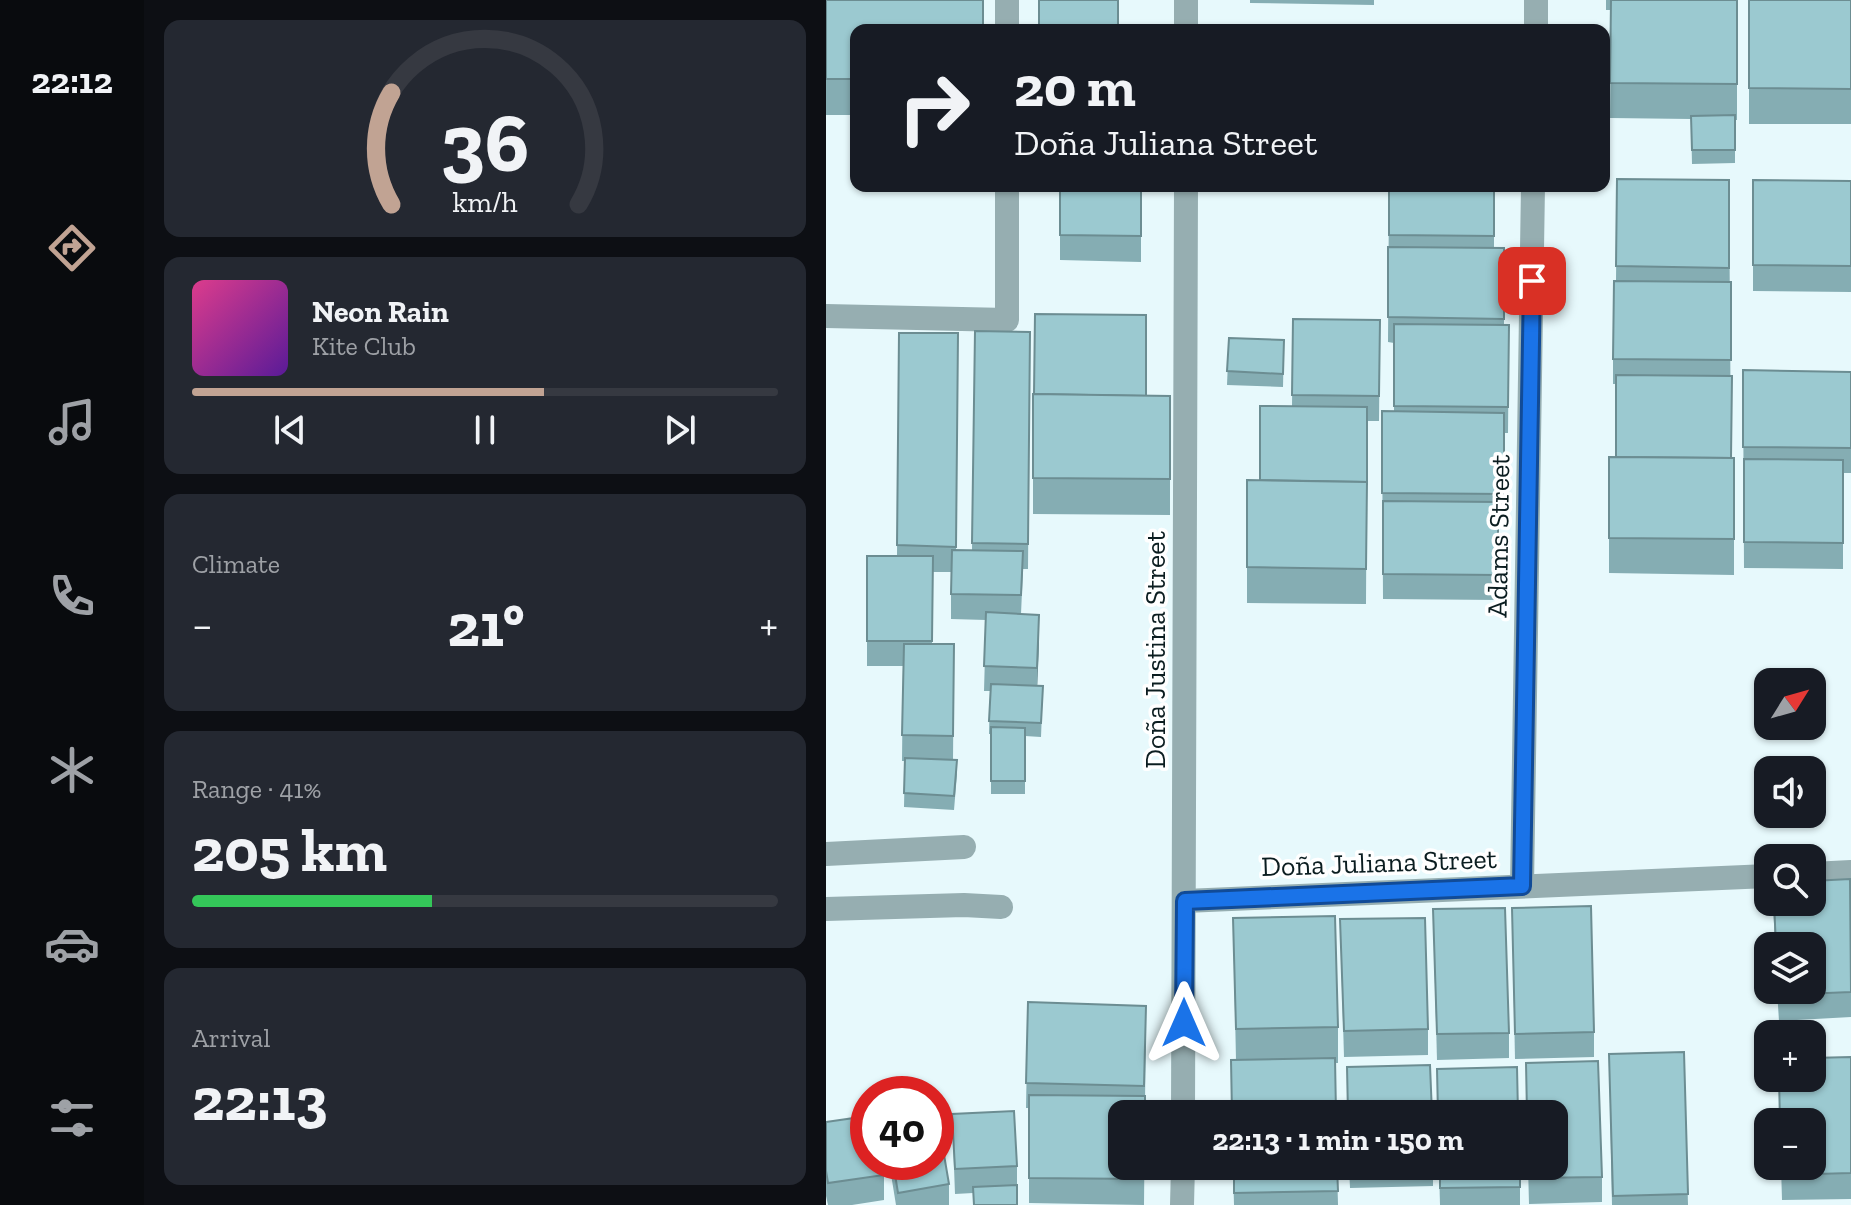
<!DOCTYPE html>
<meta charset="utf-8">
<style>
:root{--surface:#171b24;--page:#242831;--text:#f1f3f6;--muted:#9ea1a6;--line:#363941;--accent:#c1a393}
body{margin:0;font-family:"Zilla Slab",serif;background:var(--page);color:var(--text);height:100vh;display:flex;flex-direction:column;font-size:30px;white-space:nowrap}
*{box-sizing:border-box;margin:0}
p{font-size:26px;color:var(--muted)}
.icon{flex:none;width:44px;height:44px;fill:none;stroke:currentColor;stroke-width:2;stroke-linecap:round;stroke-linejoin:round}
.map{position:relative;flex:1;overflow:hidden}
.drawer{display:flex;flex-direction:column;gap:20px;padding:20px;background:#0d0f14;width:682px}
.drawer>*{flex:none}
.banner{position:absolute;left:24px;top:24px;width:760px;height:168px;border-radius:16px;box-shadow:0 2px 6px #0004;background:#171b24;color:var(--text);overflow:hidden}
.needle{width:52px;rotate:53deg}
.fabs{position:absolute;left:928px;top:668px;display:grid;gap:16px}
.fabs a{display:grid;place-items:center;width:72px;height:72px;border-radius:16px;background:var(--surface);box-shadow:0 2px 6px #0004;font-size:40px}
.speed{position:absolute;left:24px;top:1076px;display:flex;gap:16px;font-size:40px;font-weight:700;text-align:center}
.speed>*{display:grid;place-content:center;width:104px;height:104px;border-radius:50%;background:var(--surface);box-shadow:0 2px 6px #0004;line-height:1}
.speed .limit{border:12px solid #d22;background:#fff;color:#111}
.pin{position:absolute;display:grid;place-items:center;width:68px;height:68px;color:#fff;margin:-34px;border-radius:16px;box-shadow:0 4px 12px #0006}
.me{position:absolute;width:88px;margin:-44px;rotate:0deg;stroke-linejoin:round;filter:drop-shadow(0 0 6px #0008)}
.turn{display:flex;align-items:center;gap:28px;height:168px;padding:0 32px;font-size:36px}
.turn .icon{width:104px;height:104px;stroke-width:2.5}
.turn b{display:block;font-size:56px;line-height:68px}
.big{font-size:60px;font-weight:700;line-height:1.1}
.drawer .widget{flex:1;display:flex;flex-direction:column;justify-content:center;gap:12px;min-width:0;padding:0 28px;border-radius:16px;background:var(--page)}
.drawer .dial{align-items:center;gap:0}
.dial svg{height:208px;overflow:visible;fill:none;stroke:var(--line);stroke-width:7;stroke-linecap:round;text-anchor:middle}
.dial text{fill:var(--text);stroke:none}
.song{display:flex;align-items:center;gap:24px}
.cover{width:96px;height:96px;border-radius:12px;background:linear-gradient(135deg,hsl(330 70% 55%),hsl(270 70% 35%))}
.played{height:8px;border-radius:4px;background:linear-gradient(90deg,var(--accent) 60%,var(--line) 60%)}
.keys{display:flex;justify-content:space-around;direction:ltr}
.heat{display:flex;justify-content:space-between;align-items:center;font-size:44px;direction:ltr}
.charge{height:12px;border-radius:6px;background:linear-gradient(90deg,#34c759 41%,var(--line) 0)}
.trip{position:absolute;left:282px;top:1100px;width:460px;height:80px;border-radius:16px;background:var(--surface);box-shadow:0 2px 6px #0004;font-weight:700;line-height:80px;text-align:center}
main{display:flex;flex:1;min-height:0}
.tabs{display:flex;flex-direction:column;width:144px;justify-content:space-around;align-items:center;background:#090b0e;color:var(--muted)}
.tabs .icon{width:56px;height:56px}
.tabs .on{color:var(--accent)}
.tabs b{font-size:36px;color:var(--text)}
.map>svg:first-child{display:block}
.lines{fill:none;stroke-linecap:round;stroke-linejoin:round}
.minor{stroke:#96aeb1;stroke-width:24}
.tertiary{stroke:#96aeb1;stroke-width:24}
.wall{fill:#85adb3}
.shaded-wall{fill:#6c8d92}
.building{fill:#9bc9d0;stroke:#6c8d92;stroke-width:2}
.route-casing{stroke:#114b97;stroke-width:20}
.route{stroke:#1a73e8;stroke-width:14}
.labels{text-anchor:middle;stroke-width:7;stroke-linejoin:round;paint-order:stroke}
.street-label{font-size:28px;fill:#0b1d20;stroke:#fff}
</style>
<main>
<nav class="tabs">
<b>22:12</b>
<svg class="icon on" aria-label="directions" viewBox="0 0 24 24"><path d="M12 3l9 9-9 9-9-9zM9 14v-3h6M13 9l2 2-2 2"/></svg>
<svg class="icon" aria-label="music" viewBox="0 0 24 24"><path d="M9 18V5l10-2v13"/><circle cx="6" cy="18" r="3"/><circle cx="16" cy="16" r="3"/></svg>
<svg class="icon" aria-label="phone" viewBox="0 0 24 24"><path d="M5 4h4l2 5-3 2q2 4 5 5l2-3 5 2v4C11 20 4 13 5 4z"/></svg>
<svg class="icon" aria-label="climate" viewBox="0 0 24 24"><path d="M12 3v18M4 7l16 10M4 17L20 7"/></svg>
<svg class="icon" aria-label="car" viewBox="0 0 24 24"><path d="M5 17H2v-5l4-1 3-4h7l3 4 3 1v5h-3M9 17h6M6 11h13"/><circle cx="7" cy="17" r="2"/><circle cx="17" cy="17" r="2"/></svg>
<svg class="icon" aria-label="filters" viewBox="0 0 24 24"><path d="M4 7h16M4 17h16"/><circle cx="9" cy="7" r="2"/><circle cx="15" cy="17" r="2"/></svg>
</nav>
<section class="drawer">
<div class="widget dial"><svg viewBox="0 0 100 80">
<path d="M14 69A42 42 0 1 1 86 69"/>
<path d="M14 69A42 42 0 0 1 14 26" stroke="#c1a393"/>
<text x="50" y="56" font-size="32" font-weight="700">36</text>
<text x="50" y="72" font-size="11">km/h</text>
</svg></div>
<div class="widget">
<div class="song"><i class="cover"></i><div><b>Neon Rain</b><p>Kite Club</p></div></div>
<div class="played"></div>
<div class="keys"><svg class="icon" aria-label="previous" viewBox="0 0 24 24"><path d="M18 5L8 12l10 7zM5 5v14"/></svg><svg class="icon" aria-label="pause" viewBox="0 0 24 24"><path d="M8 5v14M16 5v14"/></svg><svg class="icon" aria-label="next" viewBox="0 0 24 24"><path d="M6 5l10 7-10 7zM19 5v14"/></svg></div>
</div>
<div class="widget"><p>Climate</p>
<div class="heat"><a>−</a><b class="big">21°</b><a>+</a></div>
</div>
<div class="widget"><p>Range · 41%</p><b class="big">205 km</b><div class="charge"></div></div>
<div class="widget"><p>Arrival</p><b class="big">22:13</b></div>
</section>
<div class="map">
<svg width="1025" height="1205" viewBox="0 0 1025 1205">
<rect width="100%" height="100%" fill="#e7f9fc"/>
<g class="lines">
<g class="minor">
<polyline points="181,30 181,0"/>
<polyline points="710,30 710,0"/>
<polyline points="0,316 181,320 181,186"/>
<polyline points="0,854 138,847"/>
<polyline points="986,874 1025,872"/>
<polyline points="696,886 707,186"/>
<polyline points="359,901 942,876"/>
<polyline points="0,909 138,905 175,907"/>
</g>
<g class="tertiary">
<polyline points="360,30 360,0"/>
<polyline points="357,1114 360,186"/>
<polyline points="356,1205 357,1166"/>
</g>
</g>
<g class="wall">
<polygon points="0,0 30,30 30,115 0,115"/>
<polygon points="424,0 548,0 548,5 424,3"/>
<polygon points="780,0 911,0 911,120 909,120 909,163 866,164 865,119 784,118 785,10 780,10"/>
<rect x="923" y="0" width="102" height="124"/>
<polygon points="791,179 903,180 905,458 908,458 908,575 783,573 783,457 790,457 790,384 787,384 787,359 790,281"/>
<polygon points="927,180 1025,181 1025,292 927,291"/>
<polygon points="234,186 315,186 315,262 234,260"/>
<polygon points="563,186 668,186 668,248 678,248 678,325 683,325 682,433 678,433 678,520 672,520 672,600 557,599 556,411 568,411 568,343 562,342"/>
<polygon points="467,319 554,320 553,421 541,421 540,604 421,603 421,480 434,480 466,406"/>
<polygon points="149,331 204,332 202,569 197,569 195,614 213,640 211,685 217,686 215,737 199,736 199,794 165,794 165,734 163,734 164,691 158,691 160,620 125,619 125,572 107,572 106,644 128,644 127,760 131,774 128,810 78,807 79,761 76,761 77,666 41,666 41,556 71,556 73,333 132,333 130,550 146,550"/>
<polygon points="403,338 458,340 457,387 401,385"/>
<polygon points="917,370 1025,372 1025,473 1017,473 1017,569 918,568"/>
<polygon points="207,394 344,396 344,515 207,514"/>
<polygon points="947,902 1025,903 1025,1017 953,1021 951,990 986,990 986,946 949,946"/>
<polygon points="686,908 768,1032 768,1057 689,1059"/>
<polygon points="607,909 683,1033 683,1058 611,1060"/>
<polygon points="407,918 512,1027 512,1063 509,1063 510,1114 405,1114 405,1060 410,1060"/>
<polygon points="514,919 602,1029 602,1055 518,1057"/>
<polygon points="202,1002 320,1006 318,1205 203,1203 203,1108 200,1108"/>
<polygon points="858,1052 862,1205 786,1205 783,1054"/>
<polygon points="1025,1057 1025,1199 956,1200 955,1166 986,1166 986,1122 954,1122 953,1078"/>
<polygon points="700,1063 776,1177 776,1202 703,1204 702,1166 728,1166 728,1114 700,1114"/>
<polygon points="126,1114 191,1166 191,1205 147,1205 147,1193 129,1194"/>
<polygon points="0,1122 58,1175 58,1200 26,1205 2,1205 0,1196"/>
<polygon points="63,1162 110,1162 123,1184 123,1205 70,1205"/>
<polygon points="407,1166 511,1166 512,1205 408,1205"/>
<polygon points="523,1166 607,1166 607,1186 524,1188"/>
<polygon points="613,1166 694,1166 694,1205 614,1205"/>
</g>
<polygon class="shaded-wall" points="213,615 213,640 211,694 211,668"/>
<g class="building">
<polygon points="0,0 157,0 157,30 30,30 30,79 0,79"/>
<rect x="213" y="0" width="79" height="30"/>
<polygon points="785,0 911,0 911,84 784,83"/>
<polygon points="923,0 1025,0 1025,89 923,88"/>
<polygon points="909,115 909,150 866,150 865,116"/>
<polygon points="791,179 903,180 903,268 790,266"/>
<polygon points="927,180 1025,181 1025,266 927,265"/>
<polygon points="234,186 315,186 315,236 234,235"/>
<polygon points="563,186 668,186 668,236 563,235"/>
<polygon points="562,247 678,248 678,319 562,317"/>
<polygon points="788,281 905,282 905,360 787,359"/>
<polygon points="209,314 320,315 320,396 208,394"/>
<polygon points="467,319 554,320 553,396 466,395"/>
<polygon points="568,324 683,325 682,407 568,406"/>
<polygon points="149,331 204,332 202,544 146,543"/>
<polygon points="73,333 132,333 130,547 71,545"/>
<polygon points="403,338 458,340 457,374 401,371"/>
<polygon points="917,370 1025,372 1025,448 917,447"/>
<polygon points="790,375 906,376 905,458 790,457"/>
<polygon points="207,394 344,396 344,479 207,478"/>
<polygon points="434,406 541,407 541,485 541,482 434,480"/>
<polygon points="556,411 678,413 678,494 556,493"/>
<polygon points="783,457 908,458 908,539 783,538"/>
<polygon points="918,459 1017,460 1017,543 918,542"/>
<polygon points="421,480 541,482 540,569 421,567"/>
<polygon points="557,501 672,502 672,575 557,574"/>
<polygon points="126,550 197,551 195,595 125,594"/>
<polygon points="41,556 107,556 106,641 41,641"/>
<polygon points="160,612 213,615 211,668 158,666"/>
<polygon points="78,644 128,644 127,736 76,735"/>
<polygon points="165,684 217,686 215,723 163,721"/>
<polygon points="165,727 199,728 199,781 165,781"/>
<polygon points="79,758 131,760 128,796 78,793"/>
<polygon points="1024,879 1025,992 953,995 953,990 986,990 986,946 950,946 948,902 986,902 986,881"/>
<polygon points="765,906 768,1032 689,1034 686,908"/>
<polygon points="679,908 683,1033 611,1034 607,909"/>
<polygon points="509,916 512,1027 410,1029 407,918"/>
<polygon points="599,918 602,1029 518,1031 514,919"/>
<polygon points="202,1002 320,1006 318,1086 200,1083"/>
<polygon points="858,1052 862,1194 787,1196 783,1054"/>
<polygon points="1025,1057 1025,1173 956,1175 956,1166 986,1166 986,1122 954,1122 953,1078 986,1078 986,1058"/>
<polygon points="509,1058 510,1114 406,1114 405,1060"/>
<polygon points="772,1061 776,1177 703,1178 702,1166 728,1166 728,1114 701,1114 700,1063"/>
<polygon points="604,1065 606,1114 522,1114 521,1067"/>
<polygon points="691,1067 692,1114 612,1114 611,1069"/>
<polygon points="203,1095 319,1096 319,1114 296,1114 296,1166 318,1166 318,1179 203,1178"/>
<polygon points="110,1108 123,1184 72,1193 67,1162 110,1162"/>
<polygon points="188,1111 191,1166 129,1169 126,1114"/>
<polygon points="42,1116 42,1162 56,1162 58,1175 2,1183 0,1171 0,1122"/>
<polygon points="408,1166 511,1166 512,1191 408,1193"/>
<polygon points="614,1166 694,1166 694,1187 614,1188"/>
<polygon points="191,1185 191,1205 148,1205 147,1187"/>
</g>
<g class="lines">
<defs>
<polyline id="route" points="358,1023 359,901 696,886 706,281"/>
</defs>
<use href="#route" class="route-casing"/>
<use href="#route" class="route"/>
</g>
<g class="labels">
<g class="street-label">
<text transform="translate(672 536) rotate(-89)" y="10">Adams Street</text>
<text transform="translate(329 650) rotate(-90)" y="10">Doña Justina Street</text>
<text transform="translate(553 862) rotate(-2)" y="10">Doña Juliana Street</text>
</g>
</g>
</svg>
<div class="fabs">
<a><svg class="needle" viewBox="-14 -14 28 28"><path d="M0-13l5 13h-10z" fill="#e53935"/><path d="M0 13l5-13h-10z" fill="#9ea1a6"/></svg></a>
<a><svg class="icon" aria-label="sound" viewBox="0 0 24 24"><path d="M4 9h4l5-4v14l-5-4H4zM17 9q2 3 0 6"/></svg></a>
<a><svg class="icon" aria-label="search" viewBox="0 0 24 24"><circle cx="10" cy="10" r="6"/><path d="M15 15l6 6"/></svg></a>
<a><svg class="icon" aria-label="layers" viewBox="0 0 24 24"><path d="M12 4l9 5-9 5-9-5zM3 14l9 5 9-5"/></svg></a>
<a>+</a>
<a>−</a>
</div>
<div class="speed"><div class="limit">40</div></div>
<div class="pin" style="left:706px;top:281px;background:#d93025"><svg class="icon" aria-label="arrive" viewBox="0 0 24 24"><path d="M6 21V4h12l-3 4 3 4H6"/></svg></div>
<svg class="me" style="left:358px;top:1023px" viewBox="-20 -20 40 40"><path d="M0-17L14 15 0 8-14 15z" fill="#1a73e8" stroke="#fff" stroke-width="4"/></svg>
<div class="trip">22:13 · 1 min · 150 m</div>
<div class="banner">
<div class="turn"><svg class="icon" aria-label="right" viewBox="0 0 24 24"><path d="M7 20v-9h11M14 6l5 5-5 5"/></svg><div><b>20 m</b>Doña Juliana Street</div></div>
</div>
</div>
</main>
